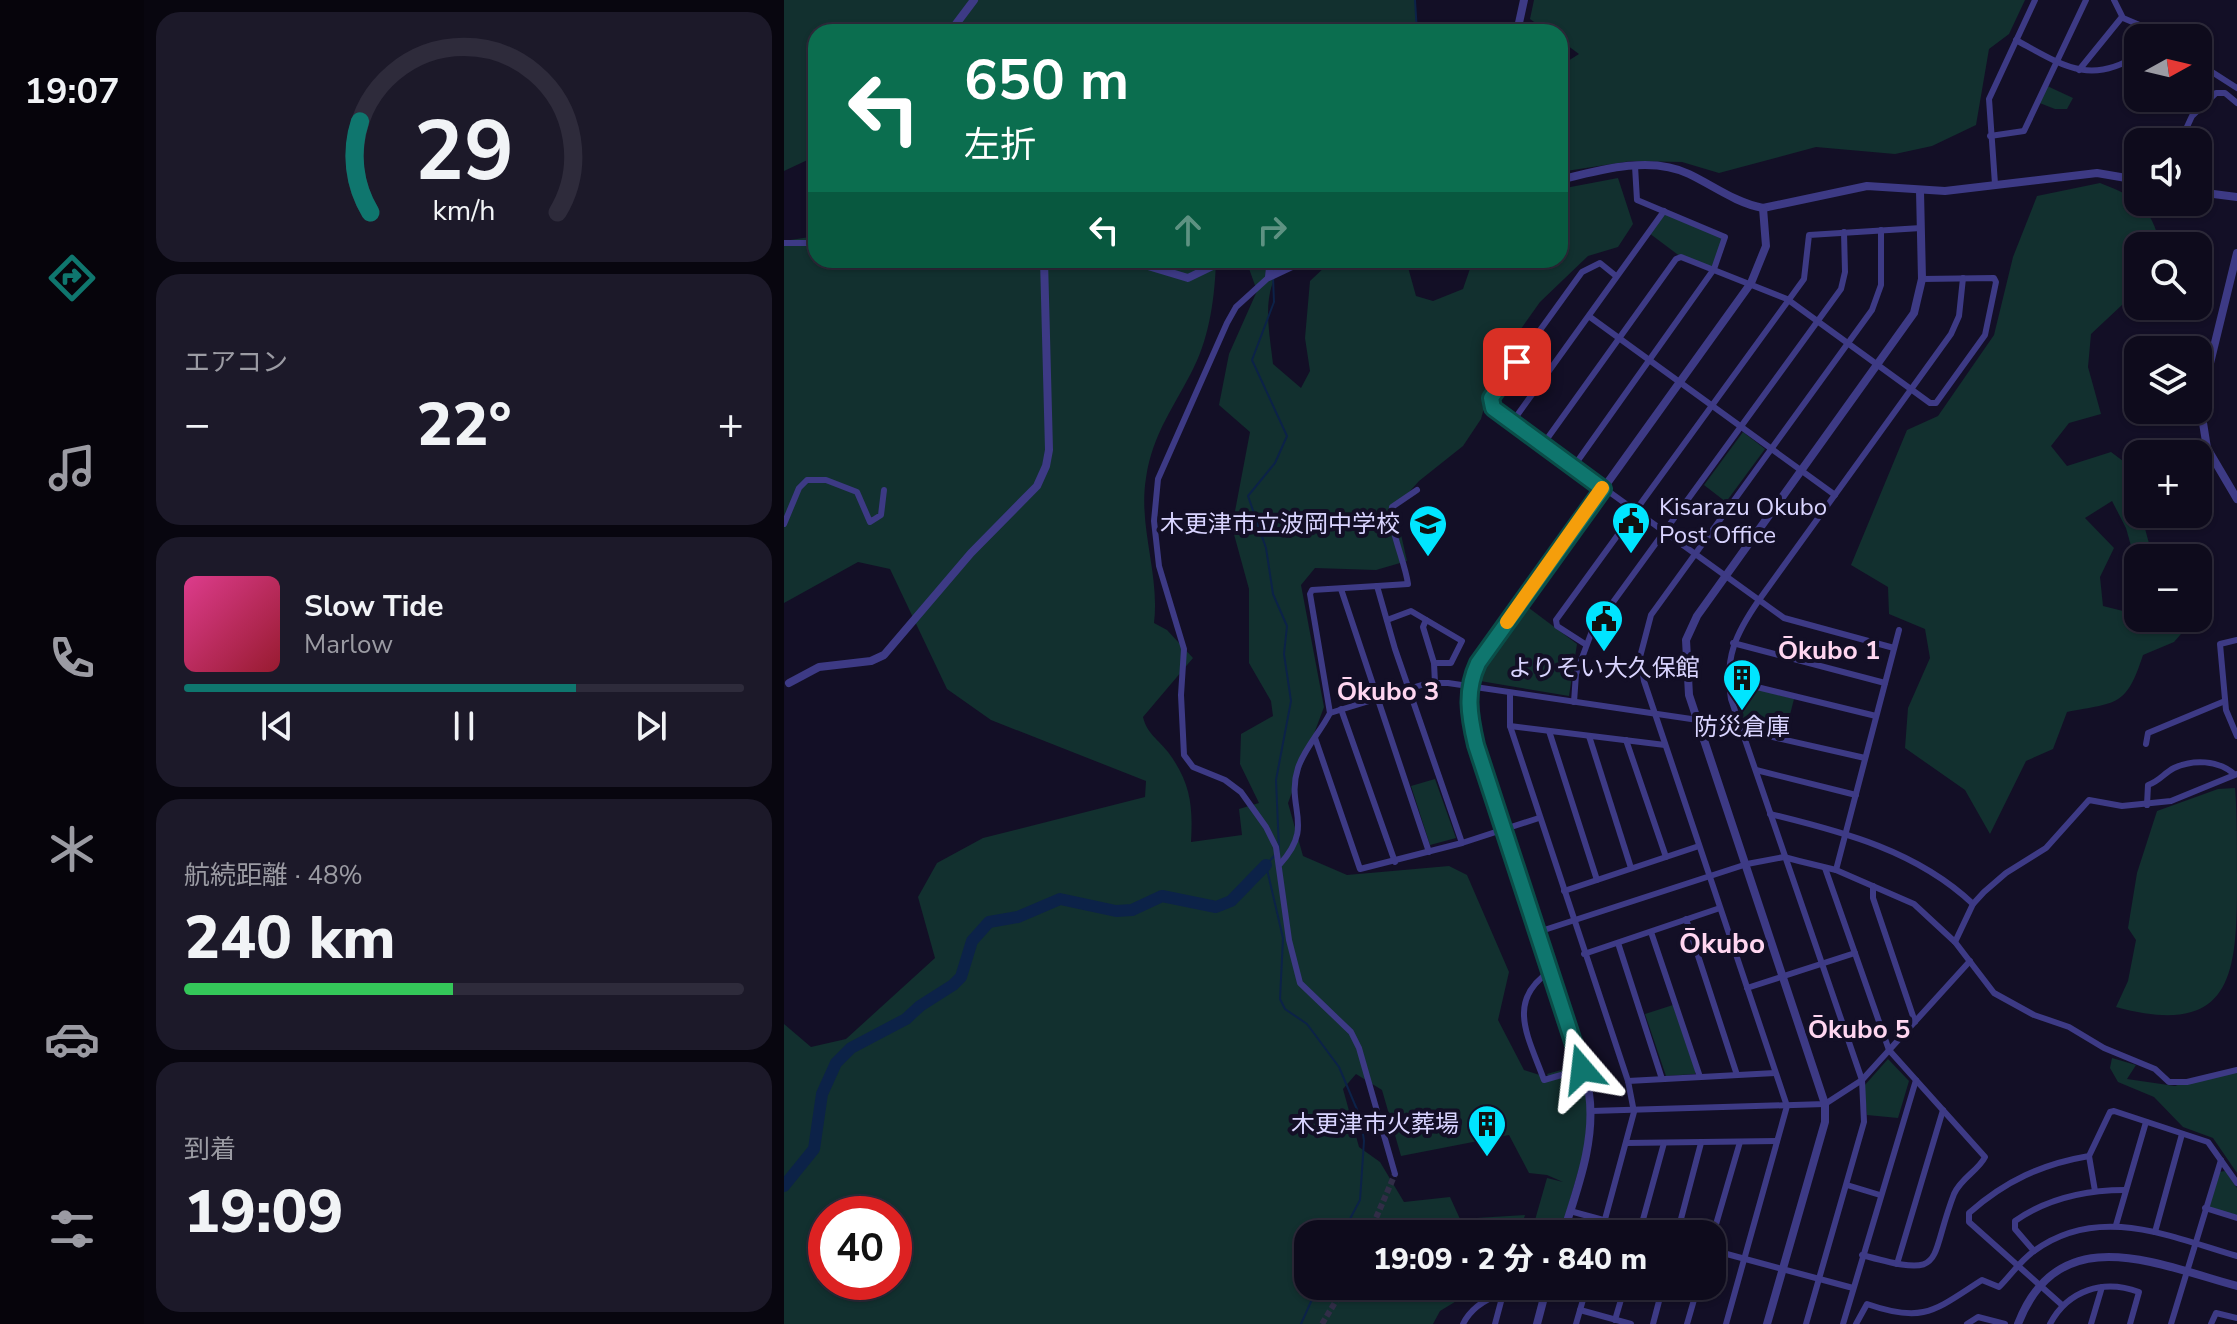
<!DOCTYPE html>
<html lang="ja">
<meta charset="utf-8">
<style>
:root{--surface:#0e0b1c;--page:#1c1929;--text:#f1f3f6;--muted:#9b9ba3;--line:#2e2b3b;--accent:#0f766e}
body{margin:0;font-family:"Nunito Sans","Noto Sans JP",sans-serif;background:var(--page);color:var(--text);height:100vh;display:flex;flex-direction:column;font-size:30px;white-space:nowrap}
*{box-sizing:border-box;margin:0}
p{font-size:26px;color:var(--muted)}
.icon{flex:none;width:44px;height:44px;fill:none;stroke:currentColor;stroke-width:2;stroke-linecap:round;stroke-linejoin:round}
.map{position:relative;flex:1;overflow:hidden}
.panel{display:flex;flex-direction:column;gap:12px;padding:12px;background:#08060f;width:640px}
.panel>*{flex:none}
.guide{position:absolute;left:24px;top:24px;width:760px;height:244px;border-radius:24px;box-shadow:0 2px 6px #0004,0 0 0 2px var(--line);background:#0b6e4f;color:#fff;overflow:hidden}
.needle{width:52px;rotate:82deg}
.controls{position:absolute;left:1340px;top:24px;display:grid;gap:16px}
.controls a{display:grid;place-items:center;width:88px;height:88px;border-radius:16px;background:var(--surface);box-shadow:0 2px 6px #0004,0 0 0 2px var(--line);font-size:40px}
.speed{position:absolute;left:24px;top:1196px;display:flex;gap:16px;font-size:40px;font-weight:700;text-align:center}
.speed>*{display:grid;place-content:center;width:104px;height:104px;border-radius:50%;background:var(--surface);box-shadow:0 2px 6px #0004,0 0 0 2px var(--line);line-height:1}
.speed .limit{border:12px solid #d22;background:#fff;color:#111}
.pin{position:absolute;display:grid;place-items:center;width:68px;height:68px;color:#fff;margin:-34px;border-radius:16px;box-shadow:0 4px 12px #0006}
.me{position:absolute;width:88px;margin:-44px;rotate:343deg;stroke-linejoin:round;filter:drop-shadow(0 0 6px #0008)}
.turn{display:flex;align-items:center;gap:28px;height:168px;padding:0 24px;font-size:36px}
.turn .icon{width:104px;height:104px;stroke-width:2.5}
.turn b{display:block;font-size:56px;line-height:68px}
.lanes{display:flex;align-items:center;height:76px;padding:0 24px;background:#0003;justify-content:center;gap:40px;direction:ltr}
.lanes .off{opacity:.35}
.big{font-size:60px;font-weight:800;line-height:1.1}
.panel .tile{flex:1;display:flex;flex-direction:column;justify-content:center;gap:12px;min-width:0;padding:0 28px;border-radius:24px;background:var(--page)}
.panel .dial{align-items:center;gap:0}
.dial svg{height:208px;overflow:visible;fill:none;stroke:var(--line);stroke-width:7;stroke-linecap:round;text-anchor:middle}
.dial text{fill:var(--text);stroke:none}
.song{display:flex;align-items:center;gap:24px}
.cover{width:96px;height:96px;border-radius:12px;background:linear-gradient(135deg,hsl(330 70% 55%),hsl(350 70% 35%))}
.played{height:8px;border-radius:4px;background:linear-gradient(90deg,var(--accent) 70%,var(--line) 70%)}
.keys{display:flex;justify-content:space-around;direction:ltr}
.heat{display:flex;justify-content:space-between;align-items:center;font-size:44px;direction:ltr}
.charge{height:12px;border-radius:6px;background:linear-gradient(90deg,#34c759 48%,var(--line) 0)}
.trip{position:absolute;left:510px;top:1220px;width:432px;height:80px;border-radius:24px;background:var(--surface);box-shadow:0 2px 6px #0004,0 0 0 2px var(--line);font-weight:800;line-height:80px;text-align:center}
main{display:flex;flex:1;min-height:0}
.tabs{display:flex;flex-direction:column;width:144px;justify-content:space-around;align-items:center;background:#06040b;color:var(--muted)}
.tabs .icon{width:56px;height:56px}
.tabs .active{color:var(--accent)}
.tabs b{font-size:36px;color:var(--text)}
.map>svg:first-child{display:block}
.green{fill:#12302f;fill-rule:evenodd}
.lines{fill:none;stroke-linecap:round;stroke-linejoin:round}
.stream{stroke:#0c2248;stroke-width:2}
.river{stroke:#0c2248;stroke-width:12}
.minor-tunnel{stroke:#312d47;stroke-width:6;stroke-dasharray:6 3;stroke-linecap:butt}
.minor{stroke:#3d3a85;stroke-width:6}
.tertiary{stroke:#3d3a85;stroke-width:8}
.route-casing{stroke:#0a4d48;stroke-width:20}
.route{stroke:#0f766e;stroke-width:14}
.slow{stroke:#f59e0b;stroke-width:14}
.labels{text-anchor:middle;stroke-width:8;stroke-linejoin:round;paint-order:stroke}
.poi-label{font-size:24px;fill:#d9d4ff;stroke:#130f26;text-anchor:end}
.neighbourhood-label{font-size:26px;font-weight:bold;fill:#ffd6f0;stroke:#130f26}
.quarter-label{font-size:28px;font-weight:bold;fill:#ffd6f0;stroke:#130f26}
</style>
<main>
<nav class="tabs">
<b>19:07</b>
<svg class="icon active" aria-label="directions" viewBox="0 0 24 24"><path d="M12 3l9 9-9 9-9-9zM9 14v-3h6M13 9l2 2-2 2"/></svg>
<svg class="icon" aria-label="music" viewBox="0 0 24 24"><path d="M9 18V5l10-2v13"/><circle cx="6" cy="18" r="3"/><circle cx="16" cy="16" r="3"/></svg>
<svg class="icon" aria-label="phone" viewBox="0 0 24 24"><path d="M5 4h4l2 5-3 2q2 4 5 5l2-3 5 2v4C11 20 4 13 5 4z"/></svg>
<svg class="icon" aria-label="climate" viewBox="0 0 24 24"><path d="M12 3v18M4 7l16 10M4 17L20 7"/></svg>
<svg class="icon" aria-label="car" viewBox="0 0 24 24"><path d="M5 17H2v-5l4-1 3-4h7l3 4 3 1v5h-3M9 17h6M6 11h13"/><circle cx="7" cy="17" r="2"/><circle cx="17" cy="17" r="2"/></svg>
<svg class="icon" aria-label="filters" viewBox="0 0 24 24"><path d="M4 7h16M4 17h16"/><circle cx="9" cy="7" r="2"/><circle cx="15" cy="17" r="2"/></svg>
</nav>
<section class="panel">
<div class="tile dial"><svg viewBox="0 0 100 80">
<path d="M14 69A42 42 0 1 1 86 69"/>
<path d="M14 69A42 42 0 0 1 10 34" stroke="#0f766e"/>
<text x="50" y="56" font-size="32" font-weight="700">29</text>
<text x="50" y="72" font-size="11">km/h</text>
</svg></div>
<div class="tile"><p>エアコン</p>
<div class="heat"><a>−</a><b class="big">22°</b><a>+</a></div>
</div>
<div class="tile">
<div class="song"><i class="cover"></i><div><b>Slow Tide</b><p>Marlow</p></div></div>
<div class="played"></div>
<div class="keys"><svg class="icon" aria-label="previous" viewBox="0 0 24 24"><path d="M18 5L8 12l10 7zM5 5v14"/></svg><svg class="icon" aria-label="pause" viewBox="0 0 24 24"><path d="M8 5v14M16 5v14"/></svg><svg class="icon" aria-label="next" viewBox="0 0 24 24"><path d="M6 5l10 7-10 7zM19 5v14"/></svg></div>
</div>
<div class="tile"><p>航続距離 · 48%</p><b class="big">240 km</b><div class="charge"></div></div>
<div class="tile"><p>到着</p><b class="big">19:09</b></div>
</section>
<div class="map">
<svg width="1453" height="1324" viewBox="0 0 1453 1324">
<rect width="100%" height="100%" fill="#130f26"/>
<g class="green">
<polygon points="0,0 631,0 634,32 32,32 32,156 0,171"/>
<polygon points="750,0 1241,0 1225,34 1205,49 1192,125 1148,146 1111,154 1032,147 935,173 898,162 847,161 776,172 776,66 795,54 776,40 776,32 764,32 746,19"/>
<polygon points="1261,85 1289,98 1283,109 1271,109 1253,102"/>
<path d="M834,178L849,224L834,247L804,256L756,302L712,364L697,419L679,446L635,481L611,508L623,561L592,570L531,568L517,585L540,707L504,803L519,856L563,875L665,866L683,875L725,972L714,1020L740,1070L765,1078L763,1074L799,1064L810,1117L776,1234H747L763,1178L779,1182L763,1175L745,1173L725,1135L617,1156L598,1090L572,1074L559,1089L575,1147L596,1162L620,1202L666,1197L676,1219L741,1215L735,1234H524V1286H697L656,1311L649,1324H0V1024L27,1047L62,1039L151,958L134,897L153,863L199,838L361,797L362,781L207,720L163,689L106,569L74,562L0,603V241L32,236V260H85L94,269L115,260H432C431,295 426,335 410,367C391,406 369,432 362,478C354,527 376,574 370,623L383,630L409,658L359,717C363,734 374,739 384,752C407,783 409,806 407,842L458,835L455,809L475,803L456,764L457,734L489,716L487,701L465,663V589L448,527L466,432L435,405L445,354L473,291L462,260H504C475,287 485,328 489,364L517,388L526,371L521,338L526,281L543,265L556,260H622L632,296L649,301L679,289L689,260H776V189ZM42,1214H110V1282H42Z"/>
<path d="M1316,183C1354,198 1366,205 1377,246H1354V290L1307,334L1304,367L1317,414L1285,423L1267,446L1283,466L1327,452L1351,470L1354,514H1357L1369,558H1354V571L1342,528L1328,501L1301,518L1330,548L1316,577L1319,606L1339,611L1354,594V618L1410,619L1390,642L1359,655C1342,707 1334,702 1283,712L1269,749L1242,761L1206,834L1181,790L1121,748L1124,708L1146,658L1141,629L1105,614L1104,587L1067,565L1123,430L1154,416L1210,335L1229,257L1253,196Z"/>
<polygon points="880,211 941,237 930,269 897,257 865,233"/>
<polygon points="959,432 981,449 942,502 920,485"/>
<polygon points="741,605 793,644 785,696 696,681 697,669"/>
<polygon points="950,683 1010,699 1002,730 960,722 951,699"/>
<polygon points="651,779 672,838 646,845 627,786"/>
<path d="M1451,788C1453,810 1453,849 1453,874C1453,969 1453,1040 1332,1007L1344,981L1352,940L1344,928L1353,873L1373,811L1434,789Z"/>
<polygon points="889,1005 911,1070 911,1074 882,1076 861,1014"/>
<polygon points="1328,1058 1352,1065 1343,1079 1391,1086 1424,1074 1453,1070 1453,1173 1429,1138 1399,1127 1370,1097 1334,1082 1326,1068"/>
<polygon points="1104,1059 1125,1081 1114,1118 1083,1115 1080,1086"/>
<polygon points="1441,1171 1453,1188 1453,1215 1425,1208 1435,1172"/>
</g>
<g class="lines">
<g class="stream">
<polyline points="631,0 633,32"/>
<polyline points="489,277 490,302 468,360 503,436 491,463 464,496 482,548 489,594 503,626 500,654 507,701 492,780 495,850"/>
<polyline points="491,855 482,865 499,938 496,999 501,1009 523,1024 555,1067 577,1119 580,1141 576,1200 558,1234"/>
<polyline points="517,1324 534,1286"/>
</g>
<polyline class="river" points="0,1186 30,1149 38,1094 52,1063 67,1048 122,1019 136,1006 169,985 177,977 188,941 205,922 234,917 276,899 332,911 348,910 378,896 432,907 447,901 482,865"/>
<g class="minor-tunnel">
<polyline points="585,1234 611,1174"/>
<polyline points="538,1324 561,1286"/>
</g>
<g class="minor">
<polyline points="1330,0 1339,18 1386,38"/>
<path d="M1232,40C1278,65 1306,86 1354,55"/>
<polyline points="1414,63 1453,88"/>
<polyline points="1295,70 1338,17"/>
<polyline points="1206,136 1240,131 1302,0"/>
<polyline points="1396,142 1408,116 1432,93 1441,93 1453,103"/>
<polyline points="1211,184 1205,99 1251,0"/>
<polyline points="0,243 32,243"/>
<polyline points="832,276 816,263 798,272 707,398 709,408 1000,618 1110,648"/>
<polyline points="485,277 452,307 443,323 374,479 370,521 375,566 400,649 397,695 400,755 409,767 441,780 457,792 482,827 492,847 505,940 516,983 567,1032 575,1048 611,1174"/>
<polyline points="806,317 1051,495"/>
<polyline points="729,421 880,211"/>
<polyline points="760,443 892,259 897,257 1003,299 1146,403 1152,403 1201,335 1212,282 1210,278 1138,279"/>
<polyline points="790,466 930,269 941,237 853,200 851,166"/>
<polyline points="0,524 15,488 23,480 42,480 73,492 86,522 97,515 100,490"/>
<path d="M593,586L624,584C621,561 604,527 608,507L633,490"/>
<polyline points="557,589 645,852"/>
<polyline points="603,620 627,611 678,641 667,663 650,663 651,683"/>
<polyline points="642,620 639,627 650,663"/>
<polyline points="1453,640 1436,644 1442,710 1453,736"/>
<polyline points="949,643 1101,683"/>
<polyline points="801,644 773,626 772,620 1020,279 1025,235 1137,228"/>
<polyline points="944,680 1092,716"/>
<polyline points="726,693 726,726 844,1081 850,1112 817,1234"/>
<polyline points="790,702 792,674 808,631 1057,289 1061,272 1060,232"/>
<polyline points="557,709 611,862"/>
<polyline points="546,713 644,683 664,683 914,720 1081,758"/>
<polyline points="726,726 881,745"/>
<polyline points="765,731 813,880"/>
<polyline points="805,736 847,868"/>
<polyline points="531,738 576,869 678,843 755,818"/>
<polyline points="842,740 882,857"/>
<polyline points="1362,744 1364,733 1441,701"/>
<polyline points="972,770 1072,795"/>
<path d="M1363,805L1364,785C1376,781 1380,773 1390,768C1409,759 1434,760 1450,774"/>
<path d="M986,814C1060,832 1133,851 1189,904"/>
<path d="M496,864C532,825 501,808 514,768C520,749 537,731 546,713L526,594L528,590L593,586L611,649L678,843"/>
<path d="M1041,868L1105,1050L1201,1157C1194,1171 1177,1178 1170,1194C1143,1264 1165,1279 1078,1255"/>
<polyline points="1052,870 1115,630"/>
<polyline points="1089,886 1089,898 1131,1022"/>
<polyline points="780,891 915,846"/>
<polyline points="902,919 953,1075"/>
<polyline points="754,932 963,864 1000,857 1015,861 1052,870 1130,904 1171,942 1210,993 1250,1015 1285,1027 1320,1048 1371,1069 1385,1082 1403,1082 1453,1070"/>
<polyline points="867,932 916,1077"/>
<polyline points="1171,942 1189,904 1200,892 1222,873 1262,848 1305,800 1338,806 1387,801 1453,774"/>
<polyline points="834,943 878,1079"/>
<polyline points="800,954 936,908"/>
<path d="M768,970C720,1000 745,1038 760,1080L798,1069"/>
<polyline points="963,988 1071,953"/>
<polyline points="844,1081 991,1073"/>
<polyline points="807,1111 1041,1104 1078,1080 1186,961"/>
<polyline points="842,1143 993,1141"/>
<polyline points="1305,1156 1311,1191"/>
<polyline points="1063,1185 1096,1195"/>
<polyline points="1421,1208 1453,1218"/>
<polyline points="786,1211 871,1234"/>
<polyline points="1332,1225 1362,1122"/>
<polyline points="1371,1232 1398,1134"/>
<polyline points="855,1234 880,1143"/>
<polyline points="893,1234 917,1143"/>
<polyline points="928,1238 956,1142"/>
<polyline points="928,1250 1069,1288"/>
<path d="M1250,1251L1231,1229V1221C1264,1198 1301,1190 1341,1190"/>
<polyline points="1113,1264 1159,1110"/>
<path d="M1278,1305L1185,1222V1213C1221,1181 1258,1164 1305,1156L1326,1112L1330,1111L1424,1142L1453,1183"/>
<polyline points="796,1310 847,1324"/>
<polyline points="831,1320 841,1286"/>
<path d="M679,1324C693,1296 733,1285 762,1290"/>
<polyline points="711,1324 719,1294"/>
<polyline points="792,1324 803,1286"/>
<polyline points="869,1324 879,1286"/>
<polyline points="903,1324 914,1286"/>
<polyline points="942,1324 1003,1106 860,681 856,657 867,615 1088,310 1097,285 1097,230"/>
<path d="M1022,1324L1080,1122L1078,1080L947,699C940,658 952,633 975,600L1167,334L1175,316L1179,278"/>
<polyline points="1059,1324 1132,1080"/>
<path d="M1072,1324L1083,1304C1140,1324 1151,1310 1198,1280L1215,1287C1227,1275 1236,1261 1250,1251C1314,1204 1385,1236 1453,1256"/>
<polyline points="1183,1324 1194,1317 1221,1324"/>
<path d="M1266,1324C1284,1290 1319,1279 1355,1292L1346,1324"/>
<polyline points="1307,1324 1318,1287"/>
<polyline points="1387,1324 1437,1160"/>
<polyline points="1427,1324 1432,1313 1453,1318"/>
</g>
<g class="tertiary">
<polyline points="166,32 190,0"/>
<polyline points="733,32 740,0"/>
<path d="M776,180C815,170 867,155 905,174C930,186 952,203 979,208L1083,186L1161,191L1313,173L1354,180"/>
<polyline points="1414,192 1453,197"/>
<polyline points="1453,253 1416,404 1423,448 1453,499"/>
<polyline points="286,260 364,266 404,278 441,260"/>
<polyline points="481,260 486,268 485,277 521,260"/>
<polyline points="5,683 35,667 87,661 100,655 187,553 253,486 262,466 265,450 260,260"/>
<path d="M779,1234C793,1189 812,1141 805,1093L692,745L684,685L694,663L967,283L982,246L979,208"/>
<polyline points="753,1324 763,1286"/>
<polyline points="983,1324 1041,1122 1041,1104 905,695 902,640 913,616 1130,313 1138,279 1136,191"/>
<path d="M1234,1324C1275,1218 1372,1264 1453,1286"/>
</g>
</g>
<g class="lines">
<defs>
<path id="route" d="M733,362L707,398L709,408L819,489L694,663C681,691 685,715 692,745L798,1069"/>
</defs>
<use href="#route" class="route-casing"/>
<use href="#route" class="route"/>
<polyline class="slow" points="723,622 818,488"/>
</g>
<defs>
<symbol id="civic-pin" viewBox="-11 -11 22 30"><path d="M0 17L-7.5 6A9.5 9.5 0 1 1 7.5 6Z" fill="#00e5ff" stroke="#130f26"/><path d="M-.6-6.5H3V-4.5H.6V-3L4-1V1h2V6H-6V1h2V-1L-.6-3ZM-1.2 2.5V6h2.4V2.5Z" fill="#111"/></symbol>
<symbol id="school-pin" viewBox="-11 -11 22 30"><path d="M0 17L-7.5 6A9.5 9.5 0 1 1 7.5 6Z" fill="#00e5ff" stroke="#130f26"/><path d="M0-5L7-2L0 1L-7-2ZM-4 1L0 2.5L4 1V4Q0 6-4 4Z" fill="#111"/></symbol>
<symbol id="building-pin" viewBox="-11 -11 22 30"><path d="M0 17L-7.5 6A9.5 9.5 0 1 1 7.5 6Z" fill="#00e5ff" stroke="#130f26"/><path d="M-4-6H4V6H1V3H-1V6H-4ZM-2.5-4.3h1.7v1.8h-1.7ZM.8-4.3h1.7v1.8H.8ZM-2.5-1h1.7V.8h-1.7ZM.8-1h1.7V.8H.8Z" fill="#111"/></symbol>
</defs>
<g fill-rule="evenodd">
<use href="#civic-pin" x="825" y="499" width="44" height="60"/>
<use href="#school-pin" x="622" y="502" width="44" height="60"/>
<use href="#civic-pin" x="798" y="597" width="44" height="60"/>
<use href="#building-pin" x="936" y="656" width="44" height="60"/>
<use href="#building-pin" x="681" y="1102" width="44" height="60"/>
</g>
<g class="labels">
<g class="poi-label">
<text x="875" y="515" text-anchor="start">Kisarazu Okubo<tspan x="875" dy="28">Post Office</tspan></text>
<text x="616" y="532">木更津市立波岡中学校</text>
<text x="820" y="676" text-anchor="middle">よりそい大久保館</text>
<text x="958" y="735" text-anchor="middle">防災倉庫</text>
<text x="675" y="1132">木更津市火葬場</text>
</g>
<g class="neighbourhood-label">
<text x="1045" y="659">Ōkubo 1</text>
<text x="604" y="700">Ōkubo 3</text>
<text x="1075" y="1038">Ōkubo 5</text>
</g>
<g class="quarter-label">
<text x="938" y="953">Ōkubo</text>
</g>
</g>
</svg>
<div class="controls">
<a><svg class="needle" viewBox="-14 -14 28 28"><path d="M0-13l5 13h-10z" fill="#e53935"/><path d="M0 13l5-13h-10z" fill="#9b9ba3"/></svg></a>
<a><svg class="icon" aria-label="sound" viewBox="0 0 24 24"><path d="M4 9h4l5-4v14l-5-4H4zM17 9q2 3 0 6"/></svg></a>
<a><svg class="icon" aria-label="search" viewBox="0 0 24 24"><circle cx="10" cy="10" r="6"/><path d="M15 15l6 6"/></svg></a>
<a><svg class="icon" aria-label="layers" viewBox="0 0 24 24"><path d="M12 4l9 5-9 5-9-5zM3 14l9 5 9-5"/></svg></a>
<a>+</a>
<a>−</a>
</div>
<div class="speed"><div class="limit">40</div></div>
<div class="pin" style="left:733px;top:362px;background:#d93025"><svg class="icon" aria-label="arrive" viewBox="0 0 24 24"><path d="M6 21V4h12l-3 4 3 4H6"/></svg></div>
<svg class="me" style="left:798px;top:1069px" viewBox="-20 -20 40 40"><path d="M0-17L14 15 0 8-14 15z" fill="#0f766e" stroke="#fff" stroke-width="4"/></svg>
<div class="trip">19:09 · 2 分 · 840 m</div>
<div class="guide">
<div class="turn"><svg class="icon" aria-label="left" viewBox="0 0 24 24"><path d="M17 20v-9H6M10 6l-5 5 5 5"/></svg><div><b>650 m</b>左折</div></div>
<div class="lanes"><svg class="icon" aria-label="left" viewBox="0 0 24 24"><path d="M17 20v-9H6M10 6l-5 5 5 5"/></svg><svg class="icon off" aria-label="ahead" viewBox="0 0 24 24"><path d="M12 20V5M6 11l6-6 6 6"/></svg><svg class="icon off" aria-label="right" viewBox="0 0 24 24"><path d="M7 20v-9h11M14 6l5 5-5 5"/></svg></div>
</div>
</div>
</main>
